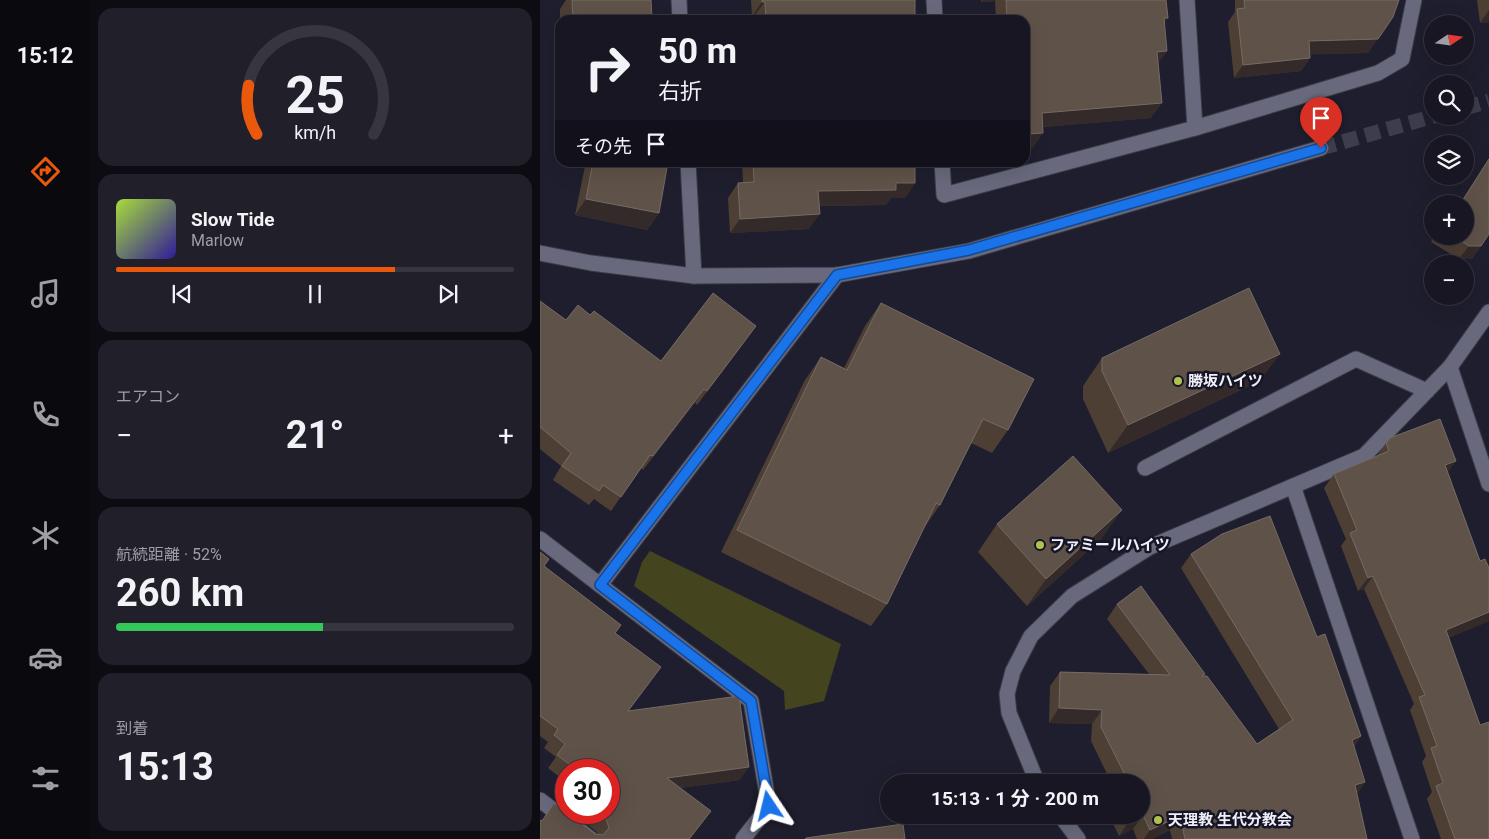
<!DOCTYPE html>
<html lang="ja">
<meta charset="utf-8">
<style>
:root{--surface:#171622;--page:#201f2a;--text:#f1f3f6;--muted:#9e9fa5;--line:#363540;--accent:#ea580c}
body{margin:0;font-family:Roboto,"Noto Sans JP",sans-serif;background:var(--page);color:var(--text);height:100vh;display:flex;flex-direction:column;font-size:19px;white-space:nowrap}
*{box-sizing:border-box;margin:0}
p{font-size:16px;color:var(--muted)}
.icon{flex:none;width:28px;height:28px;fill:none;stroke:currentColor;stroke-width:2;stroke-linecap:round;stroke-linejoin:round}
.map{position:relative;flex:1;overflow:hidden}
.sheet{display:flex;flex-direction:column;gap:8px;padding:8px;background:#0d0c13;width:450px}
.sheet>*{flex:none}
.hud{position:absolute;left:15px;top:15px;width:475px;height:152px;border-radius:15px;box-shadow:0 5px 20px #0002,0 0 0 1px var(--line);background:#171622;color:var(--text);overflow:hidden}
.needle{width:32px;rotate:77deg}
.fabs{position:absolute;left:884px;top:15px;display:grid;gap:10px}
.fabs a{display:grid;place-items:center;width:50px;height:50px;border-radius:50%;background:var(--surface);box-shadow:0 5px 20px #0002,0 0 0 1px var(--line);font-size:25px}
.speed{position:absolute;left:15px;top:759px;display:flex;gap:10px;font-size:25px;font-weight:700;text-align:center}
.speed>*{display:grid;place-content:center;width:65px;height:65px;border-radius:50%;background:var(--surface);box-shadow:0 5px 20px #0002,0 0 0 1px var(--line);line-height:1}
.speed .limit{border:8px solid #d22;background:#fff;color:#111}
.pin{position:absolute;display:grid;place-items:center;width:42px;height:42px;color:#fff;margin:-51px -21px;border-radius:50% 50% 50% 0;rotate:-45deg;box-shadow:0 0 5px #0007}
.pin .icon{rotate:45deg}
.me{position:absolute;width:55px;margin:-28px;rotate:350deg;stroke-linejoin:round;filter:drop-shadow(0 0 4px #0008)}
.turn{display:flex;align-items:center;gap:18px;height:105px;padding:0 20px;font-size:22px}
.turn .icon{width:65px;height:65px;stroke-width:2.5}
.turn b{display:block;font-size:35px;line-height:42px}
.then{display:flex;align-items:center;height:48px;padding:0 20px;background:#0003;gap:10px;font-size:19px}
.big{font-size:38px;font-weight:700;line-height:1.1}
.sheet .tile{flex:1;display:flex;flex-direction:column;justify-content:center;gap:8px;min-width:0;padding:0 18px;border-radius:15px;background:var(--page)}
.sheet .dial{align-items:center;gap:0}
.dial svg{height:130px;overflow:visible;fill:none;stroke:var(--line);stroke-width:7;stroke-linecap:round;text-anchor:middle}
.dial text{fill:var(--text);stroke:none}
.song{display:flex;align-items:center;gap:15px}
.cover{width:60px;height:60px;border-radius:8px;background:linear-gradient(135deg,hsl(80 70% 55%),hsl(250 70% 35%))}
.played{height:5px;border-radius:2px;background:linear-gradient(90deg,var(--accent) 70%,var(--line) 70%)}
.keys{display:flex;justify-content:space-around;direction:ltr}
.heat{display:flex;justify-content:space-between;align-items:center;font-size:28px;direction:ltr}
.charge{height:8px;border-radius:4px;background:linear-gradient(90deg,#34c759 52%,var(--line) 0)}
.trip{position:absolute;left:340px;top:774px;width:270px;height:50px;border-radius:25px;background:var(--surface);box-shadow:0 5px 20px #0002,0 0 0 1px var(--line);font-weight:700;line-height:50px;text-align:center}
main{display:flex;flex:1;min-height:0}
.menu{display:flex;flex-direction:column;width:90px;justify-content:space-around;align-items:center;background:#09090e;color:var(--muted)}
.menu .icon{width:35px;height:35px}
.menu .active{color:var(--accent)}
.menu b{font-size:22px;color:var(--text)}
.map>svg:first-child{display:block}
.green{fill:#44451f}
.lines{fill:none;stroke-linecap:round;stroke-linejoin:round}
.secondary-tunnel{stroke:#3e3d4d;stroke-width:15;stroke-dasharray:15 8;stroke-linecap:butt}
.lane-casing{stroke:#3c3b48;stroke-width:17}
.street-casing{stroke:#3c3b48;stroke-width:17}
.secondary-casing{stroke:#3c3b48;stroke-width:17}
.lane{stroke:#69697d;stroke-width:15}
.street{stroke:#69697d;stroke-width:15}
.secondary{stroke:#69697d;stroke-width:15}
.wall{fill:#4d3f34}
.shaded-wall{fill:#332a29}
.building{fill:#5f5249;stroke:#756b65}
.route-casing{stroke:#114b97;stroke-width:12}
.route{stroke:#1a73e8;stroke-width:9}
.poi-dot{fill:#b2c34c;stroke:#161525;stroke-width:2}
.labels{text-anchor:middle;stroke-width:5;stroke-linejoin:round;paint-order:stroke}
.poi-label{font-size:15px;font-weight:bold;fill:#efeffa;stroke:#161525;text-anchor:start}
</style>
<main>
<nav class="menu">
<b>15:12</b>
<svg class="icon active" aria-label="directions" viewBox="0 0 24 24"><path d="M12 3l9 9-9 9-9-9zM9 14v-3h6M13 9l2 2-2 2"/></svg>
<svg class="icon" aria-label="music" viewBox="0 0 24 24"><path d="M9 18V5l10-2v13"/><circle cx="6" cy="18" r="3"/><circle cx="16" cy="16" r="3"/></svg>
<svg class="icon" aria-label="phone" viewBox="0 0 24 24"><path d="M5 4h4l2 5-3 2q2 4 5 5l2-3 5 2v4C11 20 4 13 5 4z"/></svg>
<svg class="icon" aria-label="climate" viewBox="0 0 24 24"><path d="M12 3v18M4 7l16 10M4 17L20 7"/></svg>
<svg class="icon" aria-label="car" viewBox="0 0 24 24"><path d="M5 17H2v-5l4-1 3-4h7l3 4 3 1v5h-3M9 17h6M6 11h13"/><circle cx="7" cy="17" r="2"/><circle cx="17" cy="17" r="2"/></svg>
<svg class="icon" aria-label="filters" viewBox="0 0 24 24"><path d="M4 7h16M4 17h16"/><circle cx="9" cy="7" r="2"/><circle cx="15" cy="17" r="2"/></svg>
</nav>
<section class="sheet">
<div class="tile dial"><svg viewBox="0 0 100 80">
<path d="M14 69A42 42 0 1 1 86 69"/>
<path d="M14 69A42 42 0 0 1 9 39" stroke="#ea580c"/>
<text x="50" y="56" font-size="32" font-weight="700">25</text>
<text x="50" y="72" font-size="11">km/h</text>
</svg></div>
<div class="tile">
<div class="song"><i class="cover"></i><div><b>Slow Tide</b><p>Marlow</p></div></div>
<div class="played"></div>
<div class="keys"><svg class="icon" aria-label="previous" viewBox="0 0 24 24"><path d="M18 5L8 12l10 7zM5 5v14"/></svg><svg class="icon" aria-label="pause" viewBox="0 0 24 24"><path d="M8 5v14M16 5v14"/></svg><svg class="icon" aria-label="next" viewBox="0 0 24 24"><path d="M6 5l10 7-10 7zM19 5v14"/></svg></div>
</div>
<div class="tile"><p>エアコン</p>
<div class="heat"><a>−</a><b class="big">21°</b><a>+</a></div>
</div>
<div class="tile"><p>航続距離 · 52%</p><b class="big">260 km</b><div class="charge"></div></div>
<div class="tile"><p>到着</p><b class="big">15:13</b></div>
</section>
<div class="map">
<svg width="949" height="839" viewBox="0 0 949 839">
<rect width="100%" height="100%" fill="#1f1e2e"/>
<polygon class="green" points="110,551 301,644 284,701 245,710 244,691 94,586 102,562"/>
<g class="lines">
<g class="secondary-tunnel">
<polyline points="925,108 949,101"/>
<polyline points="781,148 894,116"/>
</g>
<defs>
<polyline id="lane" points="605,468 816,359 887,391"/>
<g id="street">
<polyline points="139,0 140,20"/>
<polyline points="394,0 395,20"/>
<polyline points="647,0 655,128"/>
<polyline points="148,162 154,276"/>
<polyline points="402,162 404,195 655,128 838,73 862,59 874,0"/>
<polyline points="910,367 949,484"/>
<polyline points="753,486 872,839"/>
<polyline points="0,539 211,701 229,806 203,839"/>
<polyline points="60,585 297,275"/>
<polyline points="497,782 469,713 467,694 473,671 491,636 532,596 610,547 824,456 910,367 949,312"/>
<polyline points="0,800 51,839"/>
<polyline points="520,815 538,839"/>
</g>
<polyline id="secondary" points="0,253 51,263 154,276 297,275 429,251 781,148"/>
</defs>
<use href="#lane" class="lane-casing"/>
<use href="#street" class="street-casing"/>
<use href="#secondary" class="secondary-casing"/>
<use href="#lane" class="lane"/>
<use href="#street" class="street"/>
<use href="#secondary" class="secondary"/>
</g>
<g class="wall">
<polygon points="26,0 111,0 112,20 20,20 20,9"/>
<polygon points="211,0 375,0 375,20 214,20 214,16 212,16"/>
<polygon points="441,0 626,0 628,18 624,23 627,51 618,63 611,118 503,127 493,148 485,20 456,20 455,1 441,2"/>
<polygon points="695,0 859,0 828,53 770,54 770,58 761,71 694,78 688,22 695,12"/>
<polygon points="937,0 949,0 949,22 940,23"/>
<polygon points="949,158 949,234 932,259 919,259 891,242 894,236 925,236 922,200"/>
<polygon points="31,162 128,162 119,213 107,230 35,215 45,166 31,167"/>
<polygon points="202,162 375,162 375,183 365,198 351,198 346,205 279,206 269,229 190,233 188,198 198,183 203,182"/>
<polygon points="0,301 26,320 50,315 121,361 207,339 157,405 155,403 103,470 101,468 71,511 54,499 49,505 13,480 21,466 0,449"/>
<polygon points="341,303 468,430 452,453 431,443 400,505 384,528 347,604 331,626 181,552 265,380 281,357 304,368 325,326"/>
<polygon points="562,358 720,381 568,453 543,399 543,386"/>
<polygon points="846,443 908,473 940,561 949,568 949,621 908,638 949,839 901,839 887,799 892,792 882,762 886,756 870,710 874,704 824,589 818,591 801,546 806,539 784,488 794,474 837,456"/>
<polygon points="457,524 562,538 487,606 438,552"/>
<polygon points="0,552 9,559 4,566 75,633 89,711 200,780 140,788 171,811 150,839 0,839 2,821 58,834 57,832 32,812 69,812 69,770 26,770 26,782 8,768 16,757 4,748 8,742 0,736"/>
<polygon points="651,554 777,637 821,736 814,747 825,782 817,794 827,839 632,839 630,830 612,839 597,839 593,829 579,836 569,815 601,815 601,782 571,782 551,741 552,724 509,723 510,686 520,672 609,674 567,619 577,604 664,676 717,744 739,729 641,568"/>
<polygon points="26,785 26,808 16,800"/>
</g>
<g class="shaded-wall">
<polygon points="442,0 456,0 455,1 441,2"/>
<polygon points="222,2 225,2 214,16 212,16"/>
<polygon points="949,10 949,22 940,23"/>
<polygon points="624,18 628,18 617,33"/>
<polygon points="838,39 828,53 759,55 769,41"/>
<polygon points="627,51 616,66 617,52"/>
<polygon points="770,58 761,71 694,78 703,65"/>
<polygon points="622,103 611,118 492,128 502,113"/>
<polygon points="503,133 493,148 485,148 485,139 489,134"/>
<polygon points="34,162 47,162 45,166 31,167"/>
<polygon points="356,183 375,183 365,198 351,198 346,205 268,206 278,191"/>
<polygon points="46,199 119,213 107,230 35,215"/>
<polygon points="280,214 269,229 190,233 200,219"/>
<polygon points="929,246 941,246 932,259 919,259"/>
<polygon points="216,326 207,339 157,405 167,391"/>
<polygon points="740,354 720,381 568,453 588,425"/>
<polygon points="164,389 155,403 103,470 113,456"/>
<polygon points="916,461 907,474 905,465"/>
<polygon points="582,510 562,538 487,606 506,579"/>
<polygon points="833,576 824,589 818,591 828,578"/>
<polygon points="949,612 949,621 896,643 906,630"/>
<polygon points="519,708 562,710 552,724 509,723"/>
<polygon points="821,736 811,751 812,740"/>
<polygon points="209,767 200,780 118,791 127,778"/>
<polygon points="825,782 815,797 815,785"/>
<polygon points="171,811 150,839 149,839"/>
<polygon points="603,815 593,829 579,836 589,821"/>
<polygon points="640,816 630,830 612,839 604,839 610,830"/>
</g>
<g class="building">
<polygon points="32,0 111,0 112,20 33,20"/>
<polygon points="222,0 375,0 375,20 226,20 225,2 222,2"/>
<polygon points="466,0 626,0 628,18 624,18 627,51 617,52 622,103 502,113 503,133 489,134 489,139 485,140 485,20 467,20"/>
<polygon points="704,0 859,0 853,17 838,39 769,41 770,58 703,65 697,9 705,8"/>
<polygon points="949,159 949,234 941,246 929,246 914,236 925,236 925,204 916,204 919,198 923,200"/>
<polygon points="53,162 128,162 119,213 46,199"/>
<polygon points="213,162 375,162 375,183 356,183 356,190 278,191 280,214 200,219 198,183 214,182"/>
<polygon points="709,288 740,354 588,425 562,371 562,358"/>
<polygon points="173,293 216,326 167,391 164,389 113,456 110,455 81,497 63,485 59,491 22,466 31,453 0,427 0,301 26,320 38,305 50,315 54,311 121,361"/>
<polygon points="341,303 494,379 468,430 443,419 400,505 396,503 347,604 197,530 281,357 307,370"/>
<polygon points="900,419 916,461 905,465 940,561 945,559 949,568 949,612 906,630 940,725 949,722 949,839 915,839 896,786 903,783 891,748 897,746 879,697 885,695 833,576 828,578 810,533 817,530 794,474 849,451 846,443 850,438"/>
<polygon points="533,456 582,510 506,579 457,524"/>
<polygon points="730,516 777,637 785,634 821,736 812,740 825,782 815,785 827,839 645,839 640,816 610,830 603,815 589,821 586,815 601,815 601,782 584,782 588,781 561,727 562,710 519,708 520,672 630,675 577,604 601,586 665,674 662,676 667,676 717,744 753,720 651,554 682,534"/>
<polygon points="0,552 9,559 4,566 81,625 75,633 121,667 88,711 199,696 209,767 127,778 171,811 149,839 0,839 0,820 2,821 14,803 55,834 63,835 69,828 66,819 58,812 69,812 69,770 37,770 17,755 25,744 14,735 18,729 0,716"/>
<polygon points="363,824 365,839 265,839 266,838"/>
</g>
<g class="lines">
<defs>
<polyline id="route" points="229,806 211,701 60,585 297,275 429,250 781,148"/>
</defs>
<use href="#route" class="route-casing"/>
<use href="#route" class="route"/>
</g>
<g class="poi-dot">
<circle cx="638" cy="381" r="5"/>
<circle cx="500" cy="545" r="5"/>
<circle cx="618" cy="820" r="5"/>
</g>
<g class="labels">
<g class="poi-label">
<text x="648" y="386">勝坂ハイツ</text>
<text x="510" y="550">ファミールハイツ</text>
<text x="628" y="825">天理教 生代分教会</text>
</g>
</g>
</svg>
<div class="fabs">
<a><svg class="needle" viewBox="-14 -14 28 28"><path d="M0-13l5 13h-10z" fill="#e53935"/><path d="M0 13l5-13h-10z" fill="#9e9fa5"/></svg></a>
<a><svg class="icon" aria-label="search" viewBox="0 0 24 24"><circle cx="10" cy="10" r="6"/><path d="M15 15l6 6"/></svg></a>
<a><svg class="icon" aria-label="layers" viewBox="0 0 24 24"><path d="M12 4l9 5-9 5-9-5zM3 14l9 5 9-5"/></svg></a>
<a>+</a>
<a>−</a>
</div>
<div class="speed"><div class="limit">30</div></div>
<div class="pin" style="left:781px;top:148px;background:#d93025"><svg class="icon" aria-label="arrive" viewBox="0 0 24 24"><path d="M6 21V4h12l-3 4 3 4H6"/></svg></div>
<svg class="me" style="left:229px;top:806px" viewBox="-20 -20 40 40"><path d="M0-17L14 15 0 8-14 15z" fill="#1a73e8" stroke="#fff" stroke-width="4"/></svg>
<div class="trip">15:13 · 1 分 · 200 m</div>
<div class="hud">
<div class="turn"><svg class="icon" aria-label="right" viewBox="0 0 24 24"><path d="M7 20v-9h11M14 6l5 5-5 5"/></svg><div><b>50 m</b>右折</div></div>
<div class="then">その先<svg class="icon" aria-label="arrive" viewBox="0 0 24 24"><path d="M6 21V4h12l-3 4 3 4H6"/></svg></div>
</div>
</div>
</main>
